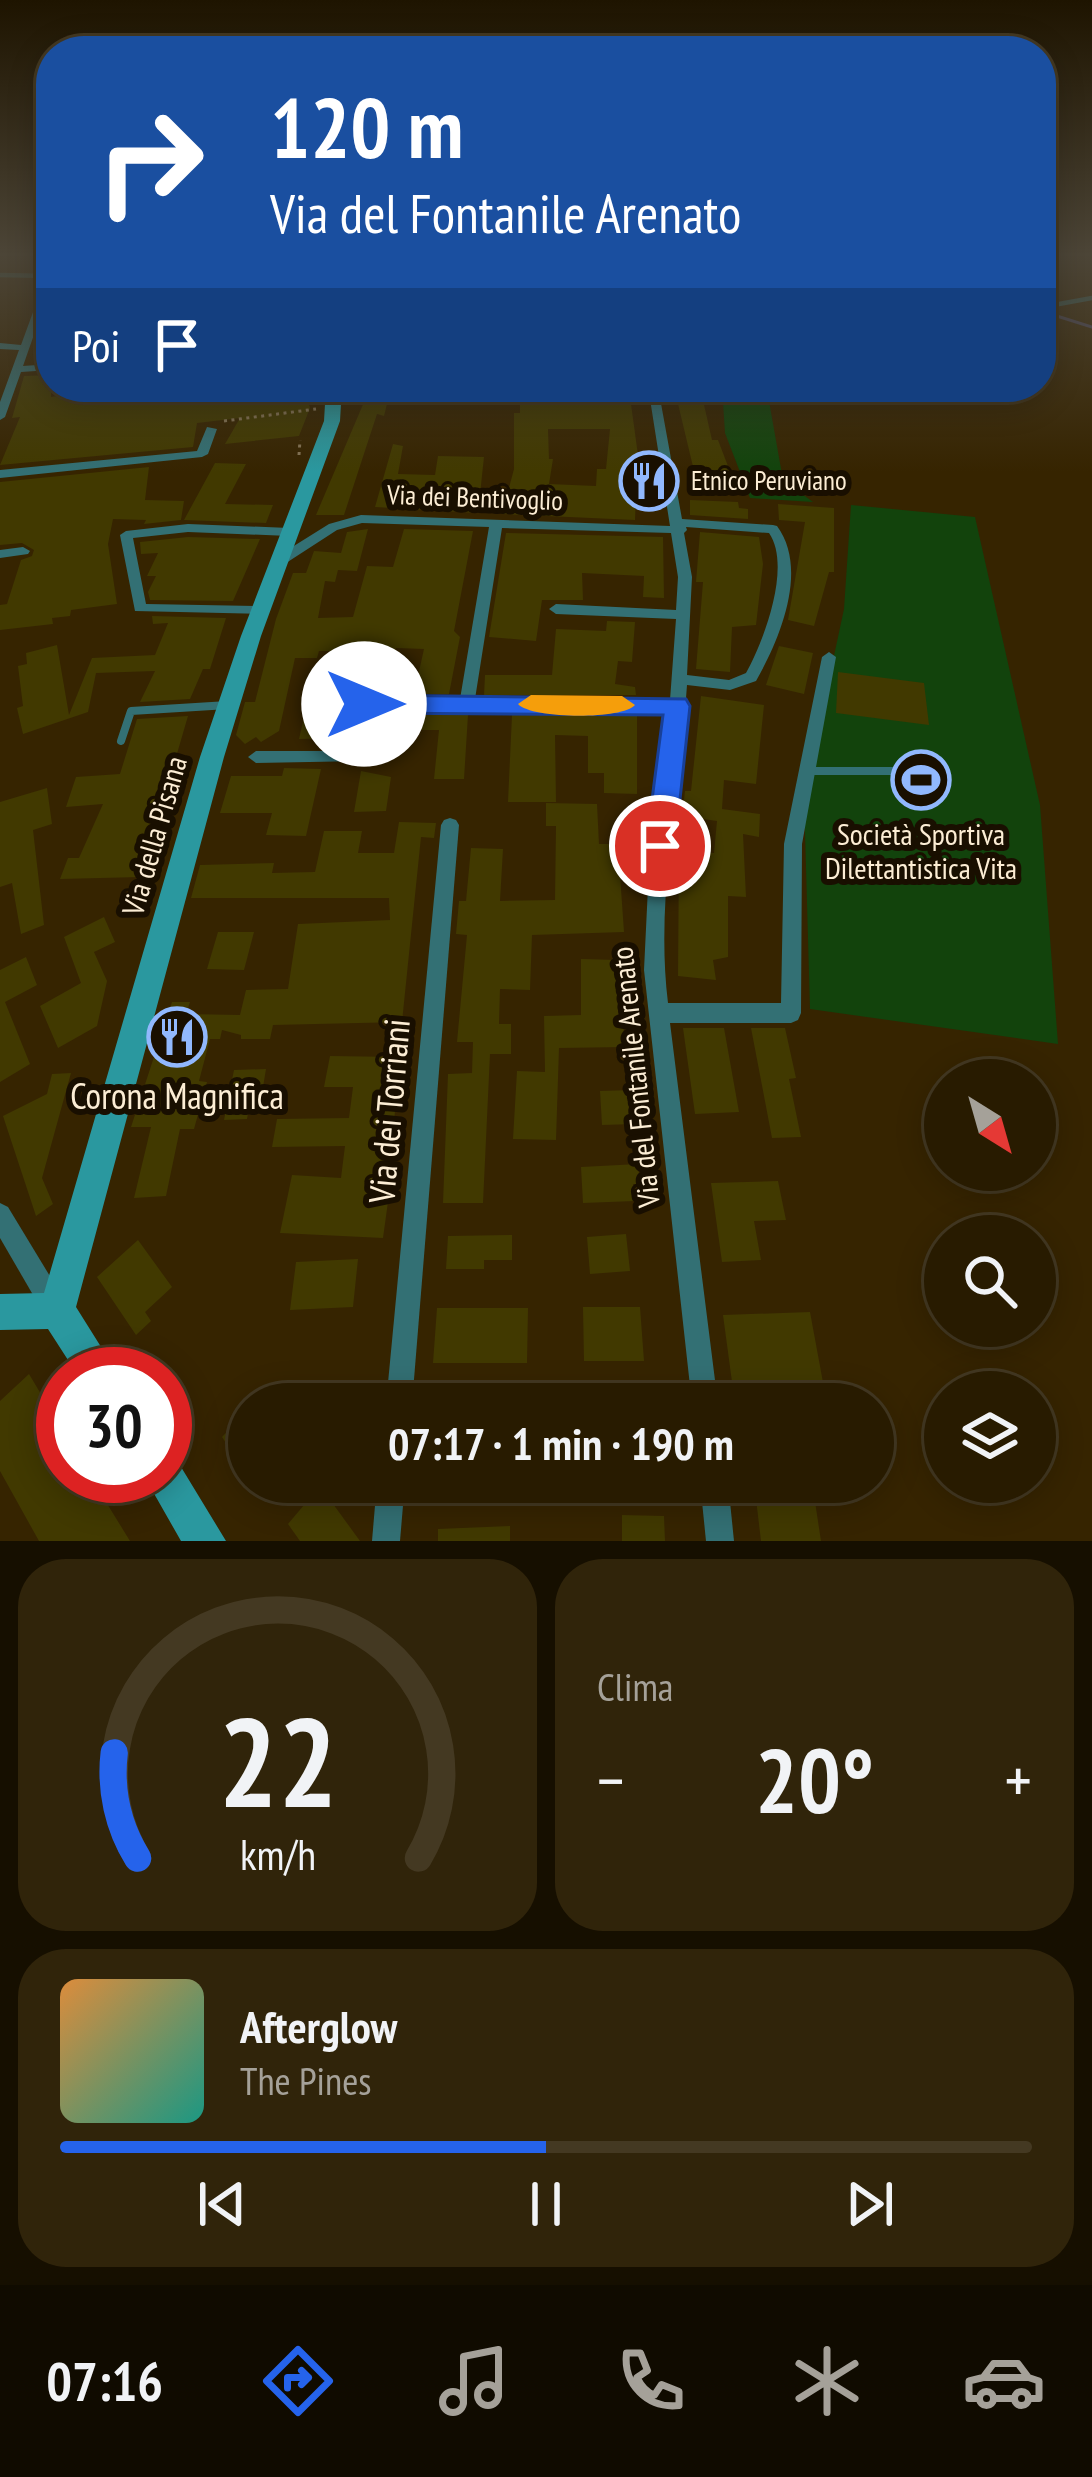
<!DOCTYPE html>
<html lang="it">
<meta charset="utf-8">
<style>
:root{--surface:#281b00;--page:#30240a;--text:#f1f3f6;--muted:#a5a199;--line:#443922;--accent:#2563eb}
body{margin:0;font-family:"PT Sans Narrow",sans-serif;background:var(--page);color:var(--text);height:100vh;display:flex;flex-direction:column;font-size:45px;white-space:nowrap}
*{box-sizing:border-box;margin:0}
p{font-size:39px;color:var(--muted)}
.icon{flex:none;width:66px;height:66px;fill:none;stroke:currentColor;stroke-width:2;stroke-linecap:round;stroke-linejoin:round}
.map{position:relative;height:1541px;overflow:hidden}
.details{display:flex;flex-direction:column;gap:18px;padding:18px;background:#160f00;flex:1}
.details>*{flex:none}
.banner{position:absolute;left:36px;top:36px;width:1020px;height:366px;border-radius:48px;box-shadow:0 6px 30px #0003,0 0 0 3px var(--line);background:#1a4fa0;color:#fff;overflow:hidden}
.needle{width:78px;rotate:143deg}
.fabs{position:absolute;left:924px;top:1059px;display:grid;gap:24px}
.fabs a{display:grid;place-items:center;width:132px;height:132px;border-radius:50%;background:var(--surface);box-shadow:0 6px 30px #0003,0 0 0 3px var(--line);font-size:60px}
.speed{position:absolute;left:36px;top:1347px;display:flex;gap:24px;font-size:60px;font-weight:700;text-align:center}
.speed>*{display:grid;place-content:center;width:156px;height:156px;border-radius:50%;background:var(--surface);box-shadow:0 6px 30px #0003,0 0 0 3px var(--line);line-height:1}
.speed .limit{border:18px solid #d22;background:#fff;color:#111}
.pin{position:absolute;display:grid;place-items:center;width:102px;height:102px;color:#fff;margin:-51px;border:6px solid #fff;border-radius:50%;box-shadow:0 3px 12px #0007}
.me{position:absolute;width:132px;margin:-66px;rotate:90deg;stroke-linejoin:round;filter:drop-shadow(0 0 9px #0008)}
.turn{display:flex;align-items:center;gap:42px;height:252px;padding:0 36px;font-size:54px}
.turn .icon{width:156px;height:156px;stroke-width:2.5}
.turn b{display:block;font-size:84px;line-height:102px}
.then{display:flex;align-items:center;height:114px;padding:0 36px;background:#0003;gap:24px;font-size:45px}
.big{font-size:90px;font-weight:700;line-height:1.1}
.details .card{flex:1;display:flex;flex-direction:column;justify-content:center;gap:18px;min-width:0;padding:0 42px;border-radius:48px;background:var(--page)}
.details .dial{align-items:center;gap:0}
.dial svg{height:312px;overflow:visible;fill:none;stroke:var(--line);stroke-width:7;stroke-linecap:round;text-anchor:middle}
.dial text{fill:var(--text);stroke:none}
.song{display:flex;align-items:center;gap:36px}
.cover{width:144px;height:144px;border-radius:18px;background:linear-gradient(135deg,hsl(30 70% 55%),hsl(170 70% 35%))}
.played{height:12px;border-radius:6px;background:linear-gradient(90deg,var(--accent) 50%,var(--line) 50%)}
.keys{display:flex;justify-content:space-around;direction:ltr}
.heat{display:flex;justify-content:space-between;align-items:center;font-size:66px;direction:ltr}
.details .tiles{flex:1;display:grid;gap:18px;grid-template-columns:1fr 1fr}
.card:last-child{grid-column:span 2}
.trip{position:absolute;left:228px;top:1383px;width:666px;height:120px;border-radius:60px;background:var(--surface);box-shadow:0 6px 30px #0003,0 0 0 3px var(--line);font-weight:700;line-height:120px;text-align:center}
.tab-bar{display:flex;height:192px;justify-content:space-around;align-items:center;background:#100b00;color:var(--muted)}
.tab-bar .icon{width:84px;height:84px}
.tab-bar .on{color:var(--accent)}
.tab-bar b{font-size:54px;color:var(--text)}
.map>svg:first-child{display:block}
.green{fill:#12430c}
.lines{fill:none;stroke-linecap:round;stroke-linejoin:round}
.stream{stroke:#4c4c6e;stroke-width:3}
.building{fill:#413900;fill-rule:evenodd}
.path{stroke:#847354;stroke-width:3;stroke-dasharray:3 4.5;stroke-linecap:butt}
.lane-far1{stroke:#337074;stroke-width:4.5}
.lane{stroke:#337074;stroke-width:8}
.street{fill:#337074;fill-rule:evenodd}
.secondary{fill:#2a989f;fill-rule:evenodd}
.route{fill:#2563eb;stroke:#184099;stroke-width:3}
.slow{fill:#f59e0b}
.labels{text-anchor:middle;stroke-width:12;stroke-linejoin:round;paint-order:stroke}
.far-poi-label{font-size:27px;fill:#fcedd4;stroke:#190f00;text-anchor:start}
.far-street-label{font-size:27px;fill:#fcedd4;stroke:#190f00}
.poi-label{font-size:30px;fill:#fcedd4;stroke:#190f00}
.street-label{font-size:30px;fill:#fcedd4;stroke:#190f00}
.near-poi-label{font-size:36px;fill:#fcedd4;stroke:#190f00}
.near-street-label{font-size:36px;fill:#fcedd4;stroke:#190f00}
</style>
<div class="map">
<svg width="1092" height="1541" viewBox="0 0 1092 1541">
<rect width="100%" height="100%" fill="#362400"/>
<g class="green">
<polygon points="722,387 743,387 769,401 783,480 813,502 750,498 725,433"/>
<polygon points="851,505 975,517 1040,805 1058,1044 810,1009 804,796 844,609"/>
</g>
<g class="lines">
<polyline class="stream" points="1041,311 1092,327"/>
</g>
<g class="building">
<polygon points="51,375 51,397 119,387 146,387 145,392 304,387 310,408 299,436 225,444 240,418 197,423 193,447 0,465 20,417 12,418 24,376"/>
<polygon points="358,387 419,387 420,398 388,400 384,416 377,414 344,515 316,515 364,402 358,403"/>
<polygon points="674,387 700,387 712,440 718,440 731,474 695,475"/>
<path d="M520,398L631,404L641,477L624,478V496L636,497L635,520L502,514L514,469V413H520ZM548,429H610L606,469H597L596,486L549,484L553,459H549Z"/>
<polygon points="393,444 403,446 398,474 435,475 438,456 484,457 478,513 375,507"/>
<polygon points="215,463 246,464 225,504 273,505 266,523 184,520"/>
<polygon points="149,467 145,500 184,501 181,520 144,524 146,520 113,519 108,544 117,604 71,610 70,616 52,618 53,624 0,630 0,605 7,604 21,560 32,556 34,550 22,543 0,545 0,482"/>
<polygon points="690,500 738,502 739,508 748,509 748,519 690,515"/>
<polygon points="778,504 834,508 834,572 829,572 814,626 788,620 805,522 779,520"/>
<polygon points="368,529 357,571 338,570 335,582 325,581 318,618 353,617 367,566 393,567 404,529 473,531 454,631 460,637 449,694 414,694 424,649 396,648 387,690 340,689 350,651 319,651 317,658 295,658 279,731 261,742 256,737 245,744 236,735 245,702 255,702 276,619 293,573 306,573 314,551 341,553 347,532"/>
<polygon points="700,532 759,537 763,564 756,625 732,627 730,672 696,669 703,582 696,582"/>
<polygon points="506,533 663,537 664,598 643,597 644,576 582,573 583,600 542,600 536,641 489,637"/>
<polygon points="188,537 260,539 233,601 150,600 148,592 156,576 147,576 158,553 141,554 140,542"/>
<polygon points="152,616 226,618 210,669 203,669 190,699 140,702 155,671 96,673 88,712 23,734 17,708 23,706 18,666 27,664 26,653 57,645 69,715 92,658 155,655 168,623 153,624"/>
<polygon points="607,621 635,622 632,662 618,661 615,684 635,687 636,695 484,695 485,675 552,675 556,629 606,631"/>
<polygon points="779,646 813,653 804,694 766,685"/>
<polygon points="838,672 924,683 929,725 836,713"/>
<polygon points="701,696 764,705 756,784 724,780 722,809 760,814 759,837 743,834 746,897 728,896 728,957 713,960 716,980 678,976 679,850 714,853 717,821 682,816 685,791 691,791"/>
<polygon points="332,701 349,717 346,738 299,739 304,717"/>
<polygon points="409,715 468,715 464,779 434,779 439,730 405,730"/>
<polygon points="512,715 637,716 637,794 604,793 604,773 588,773 588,736 555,735 556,802 508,802"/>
<polygon points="188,716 141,877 60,879 68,858 79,858 103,804 66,807 76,777 120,774 137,719"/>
<polygon points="284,768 321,769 306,836 266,835 272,813 220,813 231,776 282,776"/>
<polygon points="361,771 391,777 386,811 354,812"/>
<polygon points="47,788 52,824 33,830 44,925 21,934 12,883 0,887 0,802"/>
<polygon points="546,803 597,804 599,844 625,844 628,875 620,875 624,932 532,935 530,990 500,989 499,1024 511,1024 511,1054 490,1054 483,1203 443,1203 448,1074 472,1073 473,1042 457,1042 467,935 456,934 459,901 466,901 471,848 503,849 500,901 555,900 556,826 546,826"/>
<polygon points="399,822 436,823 434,838 421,837 402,1022 273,1025 270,1039 241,1039 241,1035 222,1030 220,1039 210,1039 199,1081 207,1082 194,1129 180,1129 166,1196 134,1198 151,1127 131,1127 172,1002 190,1002 186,1014 240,1015 246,990 288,989 298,924 390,920 389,898 191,898 200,865 274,863 272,873 315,872 324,831 362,831 358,853 394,853"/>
<polygon points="104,917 115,942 94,952 107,981 97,1026 58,1048 40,1006 81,983 64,937"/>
<polygon points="218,932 254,932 244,970 207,969"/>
<polygon points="26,957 37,985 5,1002 30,1064 0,1082 0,970"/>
<polygon points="581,959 618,960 625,1047 559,1048 556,1140 513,1139 517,1071 545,1072 544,1016 581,1015"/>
<polygon points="683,1028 724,1028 739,1112 695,1114"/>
<polygon points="751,1028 785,1028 796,1078 789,1079 801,1137 772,1138"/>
<polygon points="330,1056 398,1057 391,1180 383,1238 280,1233 292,1175 341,1178 345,1146 272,1147 277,1119 349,1118 353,1087 324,1087"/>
<polygon points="266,1069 262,1093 252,1093 247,1119 224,1120 234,1070"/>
<polygon points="71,1073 42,1178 53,1204 36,1216 3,1116 47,1094 52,1074"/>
<polygon points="632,1090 635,1124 602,1125 600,1091"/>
<polygon points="638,1164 640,1184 633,1184 635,1201 583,1203 581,1167"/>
<polygon points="778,1181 786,1220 754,1221 761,1260 722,1262 711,1183"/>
<polygon points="626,1234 630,1271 590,1274 587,1237"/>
<polygon points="512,1235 512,1260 484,1260 484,1269 446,1269 448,1236"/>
<polygon points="138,1240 172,1287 145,1312 151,1321 136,1335 97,1277"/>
<polygon points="358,1259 353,1307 290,1310 296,1262"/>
<polygon points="583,1307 640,1307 644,1361 584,1361"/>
<polygon points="437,1308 528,1308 527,1363 433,1363"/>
<polygon points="810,1312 827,1404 735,1404 723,1315"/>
<polygon points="29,1374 63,1431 63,1476 90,1476 130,1541 39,1541 0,1471 0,1401"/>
<polygon points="249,1409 249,1477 222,1437"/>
<polygon points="754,1482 812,1482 821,1541 761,1541"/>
<polygon points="320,1486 360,1541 300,1541 288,1524"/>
<polygon points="622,1515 664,1516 665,1541 622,1541"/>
<polygon points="510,1526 510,1541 438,1541 438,1529"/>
</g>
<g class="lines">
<g class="path">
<polyline points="224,421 316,409"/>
<polyline points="299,455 300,440"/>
</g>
<g class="lane-far1">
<polyline points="0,275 50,276"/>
<polyline points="1059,304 1092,298"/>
</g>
<g class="lane">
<polyline points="121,741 131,711 228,705"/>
<polyline points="809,771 897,771 939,760"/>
</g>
<g class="street">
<polygon points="51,271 51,286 23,366 51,364 51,370 21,372 5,417 0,420 0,402 19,350 0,349 0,343 21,345 47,274"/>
<path d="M498,387H556L649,393L648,387H658L682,519L773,525L777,526C809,569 780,639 756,681L730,690L687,685C680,791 655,898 668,1003H781L784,844L822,657L829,652L836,657L802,844L801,1013L798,1020L791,1023H670L718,1404H692L644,970L648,887L669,712L371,710L362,761L256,763L248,757L256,751H349L356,704L364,698L460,699L489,527L362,523L337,530L283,565H273V559L329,524L361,515L670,526L650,399L503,390ZM686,527L769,533C792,566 764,641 746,673L729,680L687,675L692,577L684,533L687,530ZM502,528L671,533L678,577L676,610L556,604L549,609L556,614L676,619L670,700L475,699Z"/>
<polygon points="207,427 217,429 208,454 202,457 0,478 0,470 197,451"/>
<polygon points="188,524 289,528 295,532 289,536 188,532 133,538 146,604 260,606 267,611 265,614 135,611 120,535 126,531"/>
<polygon points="23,547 30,551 28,554 0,558 0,550"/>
<polygon points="450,818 456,820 459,825 412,1404 386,1404 441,825 444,820"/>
<polygon points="0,1203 8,1207 65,1301 68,1310 65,1319 56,1322 47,1319 0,1238"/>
<polygon points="377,1482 405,1482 400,1541 372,1541"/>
<polygon points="700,1482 728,1482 734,1541 706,1541"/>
</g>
<g class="secondary">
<polygon points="326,387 342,387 340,421 261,636 224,757 76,1307 118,1374 77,1374 48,1329 0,1330 0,1294 44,1293 200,757 241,636 324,421"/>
<polygon points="165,1456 178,1462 226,1541 181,1541 144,1476 165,1476"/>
</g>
</g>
<linearGradient id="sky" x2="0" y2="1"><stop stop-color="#1e1400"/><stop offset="0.54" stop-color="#4c4537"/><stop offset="1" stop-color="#4c4537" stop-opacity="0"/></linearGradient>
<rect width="1092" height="472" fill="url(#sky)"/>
<polygon class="route" points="364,695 686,699 690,706 675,846 671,854 650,854 646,846 663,715 364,713 351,704"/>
<path class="slow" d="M531,695L622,696L635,705C622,720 531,719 518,704Z"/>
<defs>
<symbol id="restaurant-ring" viewBox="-11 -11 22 22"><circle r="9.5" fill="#190f00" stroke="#91b8fd" stroke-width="1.5"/><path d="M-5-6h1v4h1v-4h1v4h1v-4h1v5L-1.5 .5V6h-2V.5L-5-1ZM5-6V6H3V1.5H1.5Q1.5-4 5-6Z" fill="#91b8fd"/></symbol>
<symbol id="stadium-ring" viewBox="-11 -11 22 22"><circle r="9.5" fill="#190f00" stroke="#91b8fd" stroke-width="1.5"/><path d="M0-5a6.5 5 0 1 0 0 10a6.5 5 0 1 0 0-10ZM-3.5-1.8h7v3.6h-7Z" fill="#91b8fd"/></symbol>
</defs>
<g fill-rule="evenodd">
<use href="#restaurant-ring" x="616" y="448" width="66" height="66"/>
<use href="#stadium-ring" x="888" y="747" width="66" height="66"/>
<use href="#restaurant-ring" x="144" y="1004" width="66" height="66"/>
</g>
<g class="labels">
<g class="far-poi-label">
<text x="691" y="490">Etnico Peruviano</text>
</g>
<g class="far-street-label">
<text transform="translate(475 498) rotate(2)" y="9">Via dei Bentivoglio</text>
</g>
<g class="poi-label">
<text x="921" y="845">Società Sportiva<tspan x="921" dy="34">Dilettantistica Vita</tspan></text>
</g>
<g class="street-label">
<text transform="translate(155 836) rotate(-74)" y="10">Via della Pisana</text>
<text transform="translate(636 1077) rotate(-96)" y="10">Via del Fontanile Arenato</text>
</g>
<g class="near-poi-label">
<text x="177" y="1109">Corona Magnifica</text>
</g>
<g class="near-street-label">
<text transform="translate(389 1111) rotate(-85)" y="13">Via dei Torriani</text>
</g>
</g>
</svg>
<div class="fabs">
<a><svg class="needle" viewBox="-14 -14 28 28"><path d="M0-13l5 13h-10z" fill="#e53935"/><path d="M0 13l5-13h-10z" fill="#a5a199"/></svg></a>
<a><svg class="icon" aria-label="search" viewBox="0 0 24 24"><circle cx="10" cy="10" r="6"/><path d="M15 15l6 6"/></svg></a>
<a><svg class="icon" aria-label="layers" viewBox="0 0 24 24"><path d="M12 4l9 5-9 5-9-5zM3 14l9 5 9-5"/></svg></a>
</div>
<div class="speed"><div class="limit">30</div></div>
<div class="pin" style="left:660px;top:846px;background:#d93025"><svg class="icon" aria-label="arrive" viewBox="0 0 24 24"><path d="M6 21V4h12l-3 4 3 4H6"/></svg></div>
<svg class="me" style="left:364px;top:704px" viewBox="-20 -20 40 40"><circle r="19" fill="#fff"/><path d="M0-13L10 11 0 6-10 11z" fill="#2563eb"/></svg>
<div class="trip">07:17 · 1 min · 190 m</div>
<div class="banner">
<div class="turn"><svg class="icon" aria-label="right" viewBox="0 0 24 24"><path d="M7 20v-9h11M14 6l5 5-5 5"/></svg><div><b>120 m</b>Via del Fontanile Arenato</div></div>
<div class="then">Poi<svg class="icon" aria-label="arrive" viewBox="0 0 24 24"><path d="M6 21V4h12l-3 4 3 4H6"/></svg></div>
</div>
</div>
<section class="details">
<div class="tiles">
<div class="card dial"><svg viewBox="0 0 100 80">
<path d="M14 69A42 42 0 1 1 86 69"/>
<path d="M14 69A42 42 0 0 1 8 42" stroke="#2563eb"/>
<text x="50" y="56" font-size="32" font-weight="700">22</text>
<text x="50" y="72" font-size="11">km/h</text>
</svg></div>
<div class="card"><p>Clima</p>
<div class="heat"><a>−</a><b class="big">20°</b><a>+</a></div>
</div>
<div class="card">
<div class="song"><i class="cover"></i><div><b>Afterglow</b><p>The Pines</p></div></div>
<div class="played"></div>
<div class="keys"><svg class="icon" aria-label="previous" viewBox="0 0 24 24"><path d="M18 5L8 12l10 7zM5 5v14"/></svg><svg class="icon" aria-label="pause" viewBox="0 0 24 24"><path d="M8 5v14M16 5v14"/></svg><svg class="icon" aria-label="next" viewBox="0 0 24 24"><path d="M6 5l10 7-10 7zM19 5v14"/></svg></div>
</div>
</div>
</section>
<nav class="tab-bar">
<b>07:16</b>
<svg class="icon on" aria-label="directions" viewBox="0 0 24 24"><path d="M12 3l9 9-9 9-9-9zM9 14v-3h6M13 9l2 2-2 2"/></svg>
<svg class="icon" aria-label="music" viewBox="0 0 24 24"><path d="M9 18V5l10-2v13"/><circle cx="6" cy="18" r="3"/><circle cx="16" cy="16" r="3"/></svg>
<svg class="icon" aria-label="phone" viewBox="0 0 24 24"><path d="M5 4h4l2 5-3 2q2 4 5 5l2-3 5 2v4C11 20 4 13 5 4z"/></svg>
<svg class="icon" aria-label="climate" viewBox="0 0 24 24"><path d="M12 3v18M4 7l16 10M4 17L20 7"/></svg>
<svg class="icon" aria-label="car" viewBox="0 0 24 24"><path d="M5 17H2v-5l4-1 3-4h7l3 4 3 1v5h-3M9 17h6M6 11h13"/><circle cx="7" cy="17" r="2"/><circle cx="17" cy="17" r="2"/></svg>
</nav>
